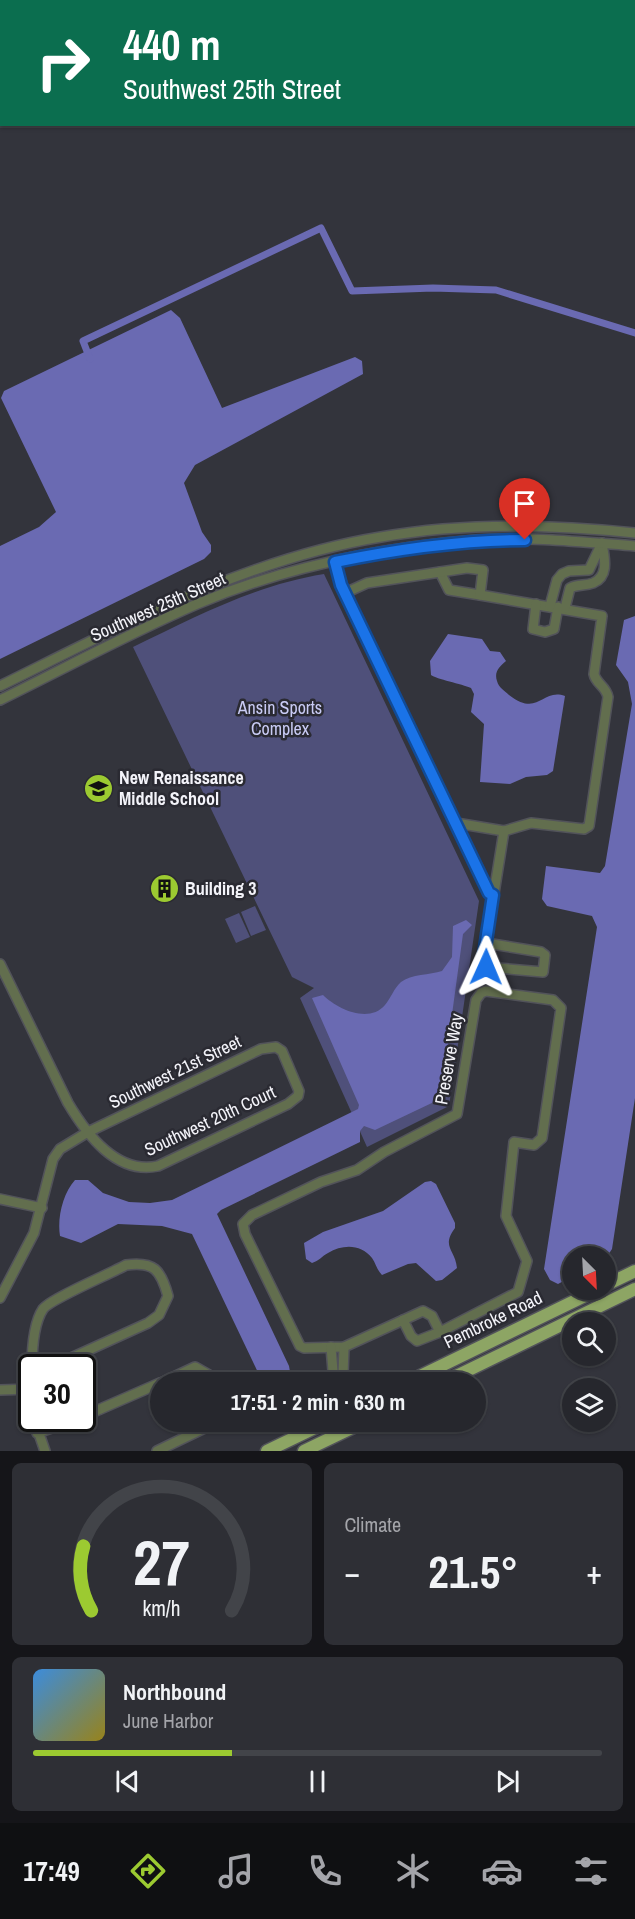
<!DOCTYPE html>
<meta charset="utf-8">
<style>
:root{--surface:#26272d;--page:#2e2f35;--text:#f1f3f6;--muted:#a4a5aa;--line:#424449;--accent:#9cca31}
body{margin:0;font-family:"Archivo Narrow",sans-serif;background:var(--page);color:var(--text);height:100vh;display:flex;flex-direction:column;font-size:22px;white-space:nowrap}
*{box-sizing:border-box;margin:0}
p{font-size:20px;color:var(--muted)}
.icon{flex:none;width:33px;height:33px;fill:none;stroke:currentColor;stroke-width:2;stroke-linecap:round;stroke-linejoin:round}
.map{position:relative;height:1451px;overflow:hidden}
.drawer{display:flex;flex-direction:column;gap:12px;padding:12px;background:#151519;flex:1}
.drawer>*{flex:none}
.guide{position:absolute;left:0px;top:0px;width:636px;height:126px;box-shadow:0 2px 4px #0004,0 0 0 2px var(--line);background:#0b6e4f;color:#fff;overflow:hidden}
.needle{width:39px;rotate:156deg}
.buttons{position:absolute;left:562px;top:1246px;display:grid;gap:12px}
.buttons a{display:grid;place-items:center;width:54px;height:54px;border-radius:50%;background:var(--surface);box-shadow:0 2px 4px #0004,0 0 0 2px var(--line);font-size:30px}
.speed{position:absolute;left:18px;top:1354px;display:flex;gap:12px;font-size:30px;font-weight:700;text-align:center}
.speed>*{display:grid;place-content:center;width:78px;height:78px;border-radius:50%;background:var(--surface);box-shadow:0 2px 4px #0004,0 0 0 2px var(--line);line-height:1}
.speed .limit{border:3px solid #111;border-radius:9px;background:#fff;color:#111}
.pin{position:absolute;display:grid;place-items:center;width:51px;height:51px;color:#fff;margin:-62px -26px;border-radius:50% 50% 50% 0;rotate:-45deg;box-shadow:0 0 6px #0007}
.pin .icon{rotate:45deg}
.me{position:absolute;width:66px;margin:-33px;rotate:1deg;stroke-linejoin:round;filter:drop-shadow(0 0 4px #0008)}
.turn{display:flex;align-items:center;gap:21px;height:126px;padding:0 24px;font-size:27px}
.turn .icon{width:78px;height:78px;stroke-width:2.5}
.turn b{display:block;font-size:42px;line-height:51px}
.big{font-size:45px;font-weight:700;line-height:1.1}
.drawer .card{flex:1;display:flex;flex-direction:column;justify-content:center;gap:9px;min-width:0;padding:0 21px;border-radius:9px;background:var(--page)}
.drawer .dial{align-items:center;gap:0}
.dial svg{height:156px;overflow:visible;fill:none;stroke:var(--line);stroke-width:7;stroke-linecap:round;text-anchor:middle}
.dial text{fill:var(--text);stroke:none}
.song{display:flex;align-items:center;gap:18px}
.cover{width:72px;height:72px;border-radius:9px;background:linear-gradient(135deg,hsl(210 70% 55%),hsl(50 70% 35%))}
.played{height:6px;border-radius:3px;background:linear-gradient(90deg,var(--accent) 35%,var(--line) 35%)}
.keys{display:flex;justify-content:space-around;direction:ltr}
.heat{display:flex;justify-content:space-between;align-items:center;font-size:33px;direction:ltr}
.drawer .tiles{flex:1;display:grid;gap:12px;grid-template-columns:1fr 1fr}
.card:last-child{grid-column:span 2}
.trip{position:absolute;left:150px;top:1372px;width:336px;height:60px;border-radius:30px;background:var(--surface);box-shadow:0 2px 4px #0004,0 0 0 2px var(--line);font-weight:700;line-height:60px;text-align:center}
.dock{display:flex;height:96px;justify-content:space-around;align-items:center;background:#0f1012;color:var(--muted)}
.dock .icon{width:42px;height:42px}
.dock .current{color:var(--accent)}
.dock b{font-size:27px;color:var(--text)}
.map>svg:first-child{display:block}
.green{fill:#4f507a}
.water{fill:#6a6ab2}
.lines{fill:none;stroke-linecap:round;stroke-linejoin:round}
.canal{stroke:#6a6ab2;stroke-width:7}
.minor-casing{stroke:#52535a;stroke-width:12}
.major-casing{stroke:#52535a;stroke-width:15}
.highway-casing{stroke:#52535a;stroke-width:16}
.minor{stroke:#626e4e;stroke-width:9}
.major{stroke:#8da564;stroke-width:12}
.highway{stroke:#9ebb6b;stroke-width:14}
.route-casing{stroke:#114b97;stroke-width:15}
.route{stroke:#1a73e8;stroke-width:10}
.labels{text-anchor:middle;stroke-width:5;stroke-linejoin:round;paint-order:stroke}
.street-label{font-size:18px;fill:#f3f3f9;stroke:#2a2a32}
.park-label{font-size:18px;fill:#c9cbf4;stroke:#2a2a32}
.poi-label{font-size:18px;font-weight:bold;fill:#f3f3f9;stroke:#2a2a32;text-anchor:start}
</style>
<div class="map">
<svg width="635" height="1451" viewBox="0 0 635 1451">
<rect width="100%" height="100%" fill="#33343c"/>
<g class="green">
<path d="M324,574L479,901L449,1106L367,1147L300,998L314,988L292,977L133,647C195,617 255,585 324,574Z"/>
<polygon points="255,906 266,930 251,936 241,912"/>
<polygon points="239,913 250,937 236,943 225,919"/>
</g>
<g class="water">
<polygon points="171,310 180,318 222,408 355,357 362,361 363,374 195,465 184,483 202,532 211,545 211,552 204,559 0,659 0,546 39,527 56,512 1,398 4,391"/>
<polygon points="635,616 635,1098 612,1249 606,1258 573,1257 573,1276 558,1284 550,1280 544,1269 597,927 592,916 547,906 542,899 546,866 600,873 605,866 632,704 628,682 616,665 624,620"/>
<path d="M448,634L482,639L490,651L500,652L506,661C499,667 494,672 497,681C499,688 504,690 509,695C539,718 541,688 565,696L553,771L547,775L526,777L510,784L480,782L484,724L471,712L474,694L471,688C462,684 436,679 431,675L430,661Z"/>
<path d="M466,920L472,925L463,934L441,1095L436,1101L375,1130L364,1126L360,1131V1142L221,1210L217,1214L289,1366L292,1383H263L192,1234L162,1226L118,1224L81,1243L60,1236C57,1218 63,1193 75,1180H88L103,1193L129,1202L150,1203L172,1200L358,1109L359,1105L312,998L323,995C337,1009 369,1024 385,1005C391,998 394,988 401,982C411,974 430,975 442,971L452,957L453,926Z"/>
<path d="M431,1181L436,1184L455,1223V1228C441,1247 455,1249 457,1268L442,1280L436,1281L416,1263L408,1264L382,1275C377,1270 376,1264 372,1258C361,1244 343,1244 328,1253C322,1256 319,1261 312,1263L306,1259L304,1243L323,1232L383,1211L425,1182Z"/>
</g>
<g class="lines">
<polyline class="canal" points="90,359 83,341 321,228 352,291 433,288 496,290 635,333"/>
<defs>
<g id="minor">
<polyline points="335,562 345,593 489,893 493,895"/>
<polyline points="440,572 449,590 480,595"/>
<path d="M345,593L367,583L467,568L483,570L480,595L602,616L594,674C596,684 606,686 608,697L589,826L584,829L531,823L504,831L456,823"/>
<polyline points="536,604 533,629 545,632 554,629 558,607"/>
<polyline points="550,606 557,580 562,574 569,571 589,570 602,543"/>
<path d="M565,608L570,588C578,584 585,586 593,583C610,576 604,556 602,543"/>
<path d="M0,686C122,626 245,559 381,537C465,522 550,524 635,533"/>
<path d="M0,700C65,668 130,633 197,604C284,567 381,548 476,540C528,536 583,542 635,546"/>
<polygon points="486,943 541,952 545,955 543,972 486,967 483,961"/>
<polyline points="486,943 504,831"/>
<path d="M0,964L68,1103C87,1135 117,1175 158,1166L288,1104L298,1096L299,1091L282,1051L276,1047L261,1049L88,1132L60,1149L53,1159L34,1233L0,1298"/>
<polygon points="486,991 553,1000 561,1008 542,1138 534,1145 514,1142 506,1216 527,1261 518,1292 440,1332 432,1316 423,1311 344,1347 304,1348 300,1346 245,1234 243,1224 252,1215 321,1182 357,1170 384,1152 457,1114 476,1000 481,993"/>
<polyline points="0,1199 42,1208"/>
<polyline points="403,1320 411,1336 417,1341 440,1332"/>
<polyline points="331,1347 334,1383"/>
<polyline points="344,1347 343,1375 347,1383"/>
<path d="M32,1358H71L148,1323L159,1315L168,1296C161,1270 154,1261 126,1265C112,1273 50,1299 43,1309C33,1324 32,1350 32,1368"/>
<polyline points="161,1383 195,1367 209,1375 213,1383"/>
<polyline points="0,1390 32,1389"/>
<polyline points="82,1417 160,1383"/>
<polyline points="34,1419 45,1451"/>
<polyline points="37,1433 78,1419"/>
<polyline points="157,1451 217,1422"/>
</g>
<g id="major">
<polyline points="606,1285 635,1271"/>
<polyline points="406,1383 597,1290"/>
<polyline points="442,1383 635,1289"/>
<polyline points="267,1451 327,1422"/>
<polyline points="304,1451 364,1422"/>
</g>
<g id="highway">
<polyline points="612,0 615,2"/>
<polyline points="634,10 635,11"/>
</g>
</defs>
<use href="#minor" class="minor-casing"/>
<use href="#major" class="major-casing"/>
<use href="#highway" class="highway-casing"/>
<use href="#minor" class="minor"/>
<use href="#major" class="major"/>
<use href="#highway" class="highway"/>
</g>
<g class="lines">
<defs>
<path id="route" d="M486,967L483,961L493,895L489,893L341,585L335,562C398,549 460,540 525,540"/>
</defs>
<use href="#route" class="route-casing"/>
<use href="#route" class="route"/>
</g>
<defs>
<symbol id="school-disc" viewBox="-11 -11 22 22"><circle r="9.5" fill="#9cca31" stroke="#2a2a32"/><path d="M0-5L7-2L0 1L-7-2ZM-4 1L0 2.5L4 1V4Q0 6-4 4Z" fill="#111"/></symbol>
<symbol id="building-disc" viewBox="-11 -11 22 22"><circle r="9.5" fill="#9cca31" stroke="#2a2a32"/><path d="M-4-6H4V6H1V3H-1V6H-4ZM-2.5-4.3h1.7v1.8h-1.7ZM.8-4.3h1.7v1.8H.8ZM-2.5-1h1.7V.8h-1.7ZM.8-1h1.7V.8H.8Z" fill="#111"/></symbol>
</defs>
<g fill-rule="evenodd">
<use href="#school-disc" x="82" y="772" width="33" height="33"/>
<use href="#building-disc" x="148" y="872" width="33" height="33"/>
</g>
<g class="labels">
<g class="street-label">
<text transform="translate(158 607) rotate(-24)" y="6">Southwest 25th Street</text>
<text transform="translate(449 1059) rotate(-80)" y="6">Preserve Way</text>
<text transform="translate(175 1072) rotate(-26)" y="6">Southwest 21st Street</text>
<text transform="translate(210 1121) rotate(-25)" y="6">Southwest 20th Court</text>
<text transform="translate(493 1320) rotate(-26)" y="6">Pembroke Road</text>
</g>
<g class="park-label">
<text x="280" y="714">Ansin Sports<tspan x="280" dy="21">Complex</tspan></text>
</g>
<g class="poi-label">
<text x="119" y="784">New Renaissance<tspan x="119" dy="21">Middle School</tspan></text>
<text x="185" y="895">Building 3</text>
</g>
</g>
</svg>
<div class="buttons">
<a><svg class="needle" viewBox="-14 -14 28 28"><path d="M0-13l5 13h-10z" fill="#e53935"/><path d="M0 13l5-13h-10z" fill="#a4a5aa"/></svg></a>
<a><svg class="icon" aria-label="search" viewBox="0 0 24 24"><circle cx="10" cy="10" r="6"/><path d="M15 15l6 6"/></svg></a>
<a><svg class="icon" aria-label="layers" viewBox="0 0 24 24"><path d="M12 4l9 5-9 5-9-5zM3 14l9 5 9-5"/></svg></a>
</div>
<div class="speed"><div class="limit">30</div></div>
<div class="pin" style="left:525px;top:540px;background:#d93025"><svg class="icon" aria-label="arrive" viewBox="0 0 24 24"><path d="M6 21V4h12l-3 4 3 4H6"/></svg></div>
<svg class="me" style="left:486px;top:967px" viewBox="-20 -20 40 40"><path d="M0-17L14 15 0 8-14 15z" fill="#1a73e8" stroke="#fff" stroke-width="4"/></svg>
<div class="trip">17:51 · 2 min · 630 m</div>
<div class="guide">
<div class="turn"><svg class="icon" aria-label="right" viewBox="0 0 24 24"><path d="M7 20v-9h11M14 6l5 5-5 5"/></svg><div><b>440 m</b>Southwest 25th Street</div></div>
</div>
</div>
<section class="drawer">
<div class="tiles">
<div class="card dial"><svg viewBox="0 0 100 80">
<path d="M14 69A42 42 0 1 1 86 69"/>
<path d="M14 69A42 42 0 0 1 10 36" stroke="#9cca31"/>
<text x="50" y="56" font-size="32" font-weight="700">27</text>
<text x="50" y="72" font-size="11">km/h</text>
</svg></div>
<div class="card"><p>Climate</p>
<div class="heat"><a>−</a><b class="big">21.5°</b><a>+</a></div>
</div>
<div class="card">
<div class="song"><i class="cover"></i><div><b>Northbound</b><p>June Harbor</p></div></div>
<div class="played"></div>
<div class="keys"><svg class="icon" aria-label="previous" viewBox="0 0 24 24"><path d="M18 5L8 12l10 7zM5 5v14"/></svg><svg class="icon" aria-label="pause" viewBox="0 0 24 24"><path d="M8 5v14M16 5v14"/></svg><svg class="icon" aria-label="next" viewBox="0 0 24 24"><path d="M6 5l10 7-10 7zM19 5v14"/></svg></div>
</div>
</div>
</section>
<nav class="dock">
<b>17:49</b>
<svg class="icon current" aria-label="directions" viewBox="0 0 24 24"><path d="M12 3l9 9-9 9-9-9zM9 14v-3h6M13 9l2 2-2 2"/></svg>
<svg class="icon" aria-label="music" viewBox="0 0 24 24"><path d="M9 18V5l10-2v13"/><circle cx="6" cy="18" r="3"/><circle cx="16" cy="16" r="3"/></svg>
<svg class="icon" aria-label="phone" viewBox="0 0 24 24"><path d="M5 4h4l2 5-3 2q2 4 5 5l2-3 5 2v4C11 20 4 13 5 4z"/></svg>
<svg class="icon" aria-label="climate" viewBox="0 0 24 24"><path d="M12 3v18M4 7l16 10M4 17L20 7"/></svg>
<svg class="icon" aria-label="car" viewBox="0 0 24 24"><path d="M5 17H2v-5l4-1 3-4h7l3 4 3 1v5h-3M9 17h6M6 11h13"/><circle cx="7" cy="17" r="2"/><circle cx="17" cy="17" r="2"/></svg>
<svg class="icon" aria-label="filters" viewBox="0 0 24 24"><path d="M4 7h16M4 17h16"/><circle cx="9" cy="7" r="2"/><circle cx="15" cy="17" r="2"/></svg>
</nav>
